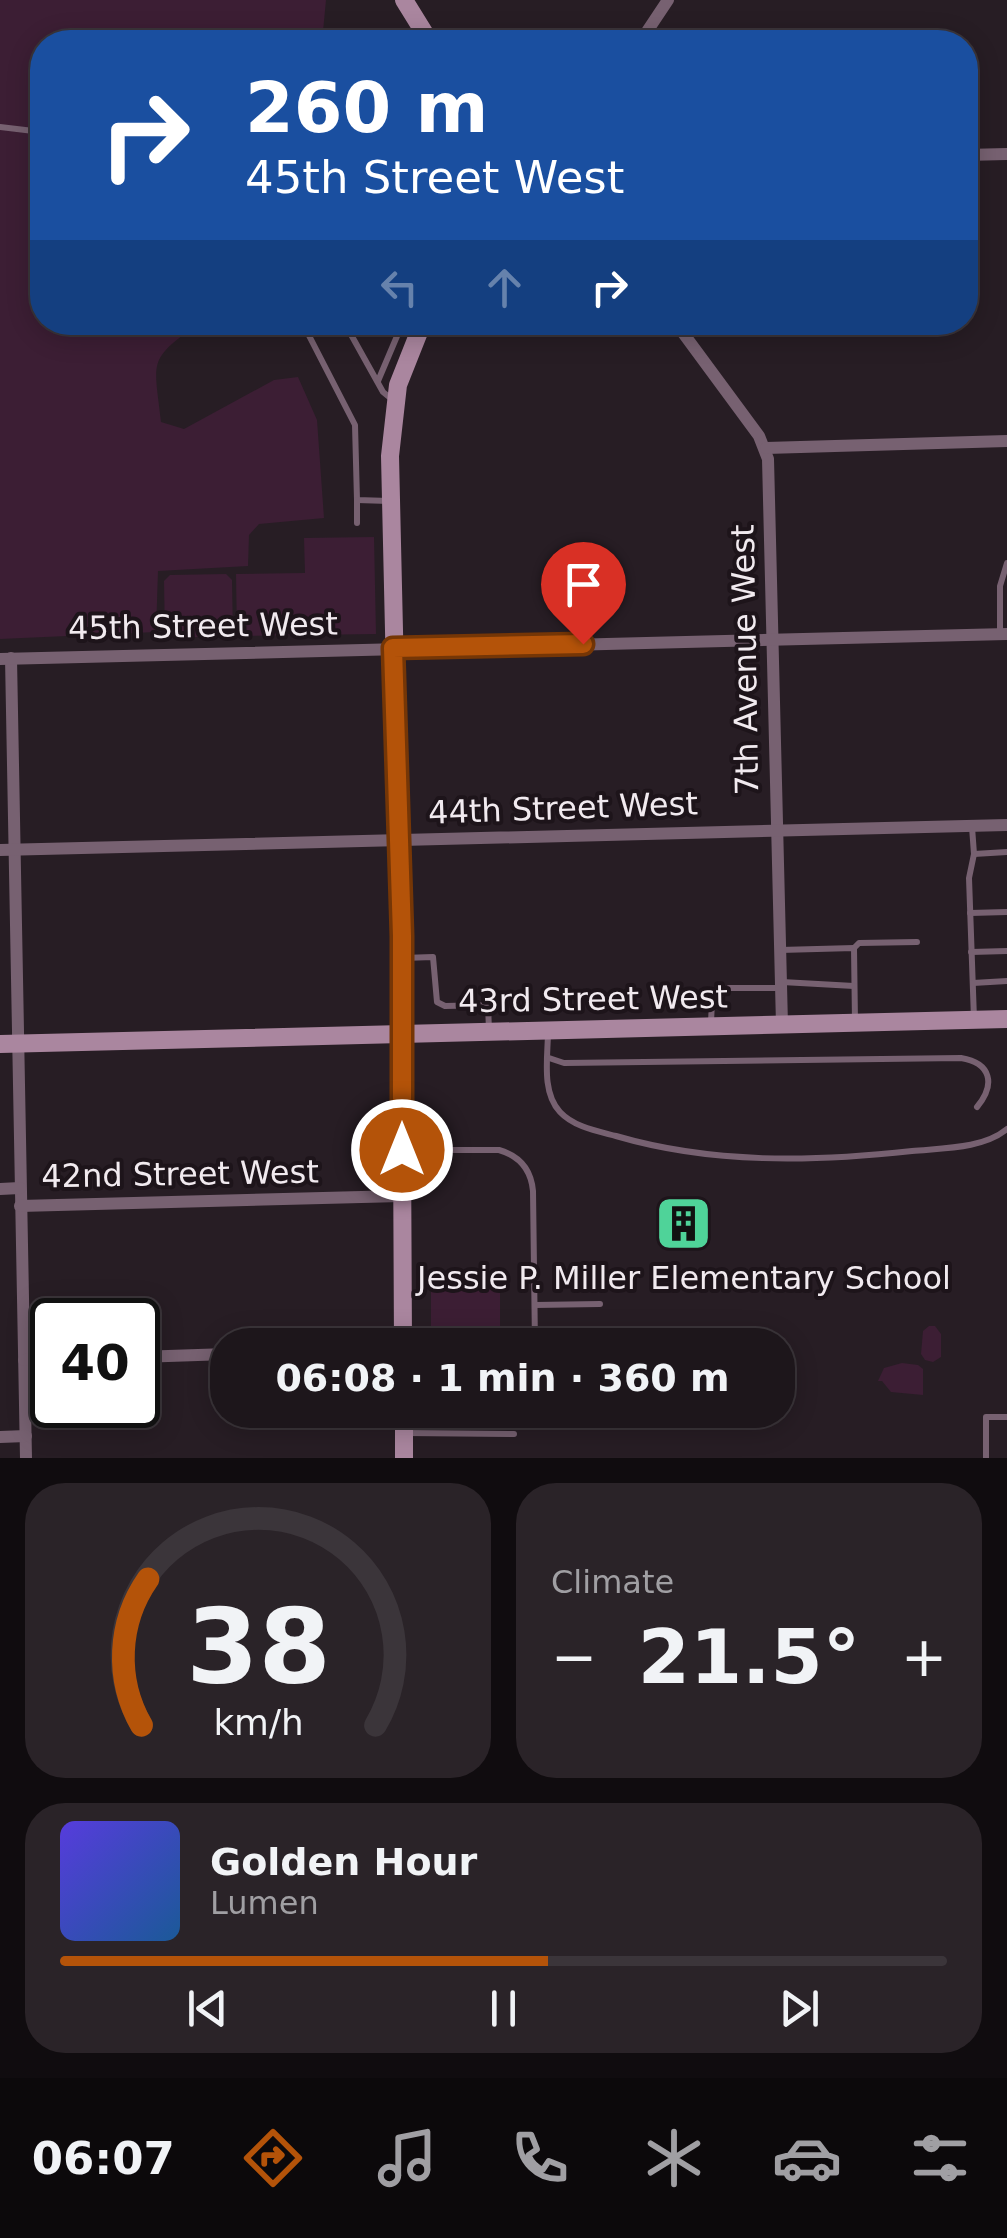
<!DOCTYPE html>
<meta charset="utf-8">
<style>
:root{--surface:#1d161b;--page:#2a2328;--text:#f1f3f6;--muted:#a09fa3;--line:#3b353a;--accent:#b45309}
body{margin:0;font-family:"DejaVu Sans",sans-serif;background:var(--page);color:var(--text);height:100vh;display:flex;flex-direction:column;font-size:38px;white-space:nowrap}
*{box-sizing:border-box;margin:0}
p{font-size:32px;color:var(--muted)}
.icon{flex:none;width:55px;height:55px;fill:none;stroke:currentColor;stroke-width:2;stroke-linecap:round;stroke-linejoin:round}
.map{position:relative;height:1458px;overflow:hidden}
.side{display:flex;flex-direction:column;gap:25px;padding:25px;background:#100c0f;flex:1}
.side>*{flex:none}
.banner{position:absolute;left:30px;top:30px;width:948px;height:305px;border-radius:40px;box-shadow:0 5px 25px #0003,0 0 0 2px var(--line);background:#1a4fa0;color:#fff;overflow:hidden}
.speed{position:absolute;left:30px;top:1298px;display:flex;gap:20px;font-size:50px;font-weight:700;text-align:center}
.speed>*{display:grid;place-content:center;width:130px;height:130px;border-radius:50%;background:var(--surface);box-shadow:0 5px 25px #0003,0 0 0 2px var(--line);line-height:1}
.speed .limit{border:5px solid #111;border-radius:15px;background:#fff;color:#111}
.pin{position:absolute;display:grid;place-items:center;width:85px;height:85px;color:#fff;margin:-102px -42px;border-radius:50% 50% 50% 0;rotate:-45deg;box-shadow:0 0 10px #0007}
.pin .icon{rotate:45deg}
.me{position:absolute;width:110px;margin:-55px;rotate:0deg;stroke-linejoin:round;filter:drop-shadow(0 0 8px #0008)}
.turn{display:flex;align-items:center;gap:35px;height:210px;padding:0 50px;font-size:45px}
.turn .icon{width:130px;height:130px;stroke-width:2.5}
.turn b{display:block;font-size:70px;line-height:85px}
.lanes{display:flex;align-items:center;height:95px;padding:0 50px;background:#0003;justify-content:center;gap:50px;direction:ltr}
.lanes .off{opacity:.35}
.big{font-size:75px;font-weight:700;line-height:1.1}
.side .tile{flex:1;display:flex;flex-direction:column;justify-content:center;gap:15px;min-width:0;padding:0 35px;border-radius:40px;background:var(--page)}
.side .dial{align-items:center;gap:0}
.dial svg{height:260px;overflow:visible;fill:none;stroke:var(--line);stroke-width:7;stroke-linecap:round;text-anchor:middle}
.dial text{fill:var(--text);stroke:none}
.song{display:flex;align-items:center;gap:30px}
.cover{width:120px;height:120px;border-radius:15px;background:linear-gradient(135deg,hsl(250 70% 55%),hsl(210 70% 35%))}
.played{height:10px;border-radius:5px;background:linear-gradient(90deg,var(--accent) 55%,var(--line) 55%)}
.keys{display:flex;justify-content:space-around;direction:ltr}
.heat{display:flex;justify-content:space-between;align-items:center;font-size:55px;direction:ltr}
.side .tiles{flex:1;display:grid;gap:25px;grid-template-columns:1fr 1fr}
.tile:last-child{grid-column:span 2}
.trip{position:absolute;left:210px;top:1328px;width:585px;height:100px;border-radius:40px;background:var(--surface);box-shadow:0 5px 25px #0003,0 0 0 2px var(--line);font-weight:700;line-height:100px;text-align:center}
.menu{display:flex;height:160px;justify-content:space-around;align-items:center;background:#0c090b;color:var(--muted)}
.menu .icon{width:70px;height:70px}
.menu .current{color:var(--accent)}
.menu b{font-size:45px;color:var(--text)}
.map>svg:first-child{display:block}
.green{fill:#3c1e34}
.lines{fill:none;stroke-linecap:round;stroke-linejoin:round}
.lane{stroke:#776171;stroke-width:6}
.street{stroke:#776171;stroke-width:12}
.secondary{stroke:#aa869f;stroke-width:18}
.route-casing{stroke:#753606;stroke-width:25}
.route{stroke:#b45309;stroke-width:18}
.labels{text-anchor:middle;stroke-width:8;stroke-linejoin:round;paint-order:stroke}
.street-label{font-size:32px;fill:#f1eaef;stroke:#1d141a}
.poi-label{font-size:32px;fill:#f1eaef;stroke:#1d141a}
</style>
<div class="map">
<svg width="1007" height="1458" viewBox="0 0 1007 1458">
<rect width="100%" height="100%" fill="#271d24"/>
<g class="green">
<path d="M0,0H326L322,42H42V322L199,323C147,361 154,359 161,422L184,429L274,380L298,377L317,420L324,518L259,524L249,535L248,566L158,571L156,632L0,639Z"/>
<polygon points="374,537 376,634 237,636 236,574 305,573 304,538"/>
<polygon points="226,574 232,580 233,636 165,638 164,581 170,575"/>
<rect x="431" y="1272" width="69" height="73"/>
<polygon points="929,1326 935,1326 941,1334 941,1357 933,1362 925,1360 921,1354 923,1331"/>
<polygon points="754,1330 754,1345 700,1345 700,1331"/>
<polygon points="902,1363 918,1365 923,1369 923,1395 891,1392 882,1381 878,1381 884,1368"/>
</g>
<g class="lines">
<g class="lane">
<polyline points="0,127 42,132"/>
<polyline points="302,322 355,425 357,500 389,501"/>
<polyline points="344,322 383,392 394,401"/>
<polyline points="378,381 403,322"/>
<polyline points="357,500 357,523"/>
<polyline points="1000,634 1000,586 1007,563"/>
<polyline points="972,827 974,854 969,878 974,1019"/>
<polyline points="974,854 1007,852"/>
<polyline points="970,913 1007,912"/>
<polyline points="854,948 859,943 917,942"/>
<polyline points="780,950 854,948 855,1022"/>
<polyline points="971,952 1007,951"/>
<polyline points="403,958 433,957 437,1002 445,1006 488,1005 489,1030"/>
<polyline points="782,982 854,986"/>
<polyline points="973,983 1007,981"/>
<polyline points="711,1022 712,1002 729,988 779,988"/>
<path d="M548,1031C548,1056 541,1092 560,1112C574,1127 597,1131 616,1136C712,1164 812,1162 912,1151C942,1148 983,1149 1007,1129"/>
<path d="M549,1058L564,1063L961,1058C991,1063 996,1084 977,1107"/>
<path d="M402,1150H499C520,1156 531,1169 533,1191L535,1345"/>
<polyline points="535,1305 600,1304"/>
<polyline points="405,1433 514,1434"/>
<polyline points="986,1458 986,1417 1007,1417"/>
</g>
<g class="street">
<polyline points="640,42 668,0"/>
<polyline points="965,155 1007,154"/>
<polyline points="675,322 759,436 768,459 782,1025"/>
<polyline points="766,448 1007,441"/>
<polyline points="11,658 26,1458"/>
<polyline points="0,659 1007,634"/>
<polyline points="0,850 1007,825"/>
<polyline points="0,1189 20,1188"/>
<polyline points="20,1206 401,1196"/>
<polyline points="138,1357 228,1354"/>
<polyline points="24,1360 52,1359"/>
<polyline points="0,1437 26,1436"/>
</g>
<g class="secondary">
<polyline points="404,0 430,42"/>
<polyline points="0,1044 1007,1019"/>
<polyline points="403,1345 401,936 390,456 398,385 423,322"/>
<polyline points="404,1410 404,1458"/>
</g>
</g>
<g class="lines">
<defs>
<polyline id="route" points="402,1150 402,936 393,648 583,644"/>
</defs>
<use href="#route" class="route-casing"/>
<use href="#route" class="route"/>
</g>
<defs>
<symbol id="building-square" viewBox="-11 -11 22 22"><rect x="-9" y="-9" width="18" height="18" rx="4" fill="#4fd399" stroke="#1d141a"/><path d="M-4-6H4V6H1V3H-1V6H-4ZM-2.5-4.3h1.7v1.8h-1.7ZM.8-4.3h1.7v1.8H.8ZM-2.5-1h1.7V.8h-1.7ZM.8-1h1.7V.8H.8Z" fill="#111"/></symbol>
</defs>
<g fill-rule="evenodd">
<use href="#building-square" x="652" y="1192" width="63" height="63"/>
</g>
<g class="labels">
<g class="street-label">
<text transform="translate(203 626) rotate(-1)" y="11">45th Street West</text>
<text transform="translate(745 660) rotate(-91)" y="11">7th Avenue West</text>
<text transform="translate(563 808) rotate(-2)" y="11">44th Street West</text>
<text transform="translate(593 999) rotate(-1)" y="11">43rd Street West</text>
<text transform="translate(180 1174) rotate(-1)" y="11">42nd Street West</text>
</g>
<g class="poi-label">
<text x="684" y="1289">Jessie P. Miller Elementary School</text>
</g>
</g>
</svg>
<div class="speed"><div class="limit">40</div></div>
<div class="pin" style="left:583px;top:644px;background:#d93025"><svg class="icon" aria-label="arrive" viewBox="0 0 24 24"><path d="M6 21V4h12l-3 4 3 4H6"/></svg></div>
<svg class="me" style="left:402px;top:1150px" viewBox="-20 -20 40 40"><circle r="17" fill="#b45309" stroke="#fff" stroke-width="3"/><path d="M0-11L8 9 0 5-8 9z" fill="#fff"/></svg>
<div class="trip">06:08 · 1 min · 360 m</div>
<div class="banner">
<div class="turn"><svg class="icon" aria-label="right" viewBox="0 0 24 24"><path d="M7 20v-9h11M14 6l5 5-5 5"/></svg><div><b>260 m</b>45th Street West</div></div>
<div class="lanes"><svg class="icon off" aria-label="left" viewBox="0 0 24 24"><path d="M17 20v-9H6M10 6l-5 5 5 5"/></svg><svg class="icon off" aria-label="ahead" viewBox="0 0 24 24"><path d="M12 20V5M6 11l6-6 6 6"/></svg><svg class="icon" aria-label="right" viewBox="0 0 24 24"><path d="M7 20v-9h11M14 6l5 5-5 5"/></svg></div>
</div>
</div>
<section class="side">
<div class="tiles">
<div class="tile dial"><svg viewBox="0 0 100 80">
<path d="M14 69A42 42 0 1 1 86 69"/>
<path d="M14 69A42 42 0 0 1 16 24" stroke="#b45309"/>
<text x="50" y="56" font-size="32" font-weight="700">38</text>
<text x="50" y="72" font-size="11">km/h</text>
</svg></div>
<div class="tile"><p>Climate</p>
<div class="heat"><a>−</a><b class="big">21.5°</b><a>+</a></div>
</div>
<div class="tile">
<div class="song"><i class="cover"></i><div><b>Golden Hour</b><p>Lumen</p></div></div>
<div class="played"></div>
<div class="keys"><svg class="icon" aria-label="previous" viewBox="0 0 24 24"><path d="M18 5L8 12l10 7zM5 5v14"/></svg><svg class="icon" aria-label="pause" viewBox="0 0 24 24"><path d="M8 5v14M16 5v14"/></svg><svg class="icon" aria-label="next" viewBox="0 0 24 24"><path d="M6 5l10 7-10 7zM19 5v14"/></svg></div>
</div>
</div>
</section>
<nav class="menu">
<b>06:07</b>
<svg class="icon current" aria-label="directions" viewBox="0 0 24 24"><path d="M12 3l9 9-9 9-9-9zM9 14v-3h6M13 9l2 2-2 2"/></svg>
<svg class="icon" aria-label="music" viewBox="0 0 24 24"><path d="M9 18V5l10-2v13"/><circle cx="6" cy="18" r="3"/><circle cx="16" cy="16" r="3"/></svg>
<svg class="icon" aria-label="phone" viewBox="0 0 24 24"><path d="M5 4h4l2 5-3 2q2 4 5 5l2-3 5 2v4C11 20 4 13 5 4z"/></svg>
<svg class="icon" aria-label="climate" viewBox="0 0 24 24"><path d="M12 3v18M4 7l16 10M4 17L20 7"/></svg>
<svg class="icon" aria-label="car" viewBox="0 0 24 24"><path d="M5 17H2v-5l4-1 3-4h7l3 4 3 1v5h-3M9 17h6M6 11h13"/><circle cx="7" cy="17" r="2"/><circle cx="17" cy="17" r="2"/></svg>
<svg class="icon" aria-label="filters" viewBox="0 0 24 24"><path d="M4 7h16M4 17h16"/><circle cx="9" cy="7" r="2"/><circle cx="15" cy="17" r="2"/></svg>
</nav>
